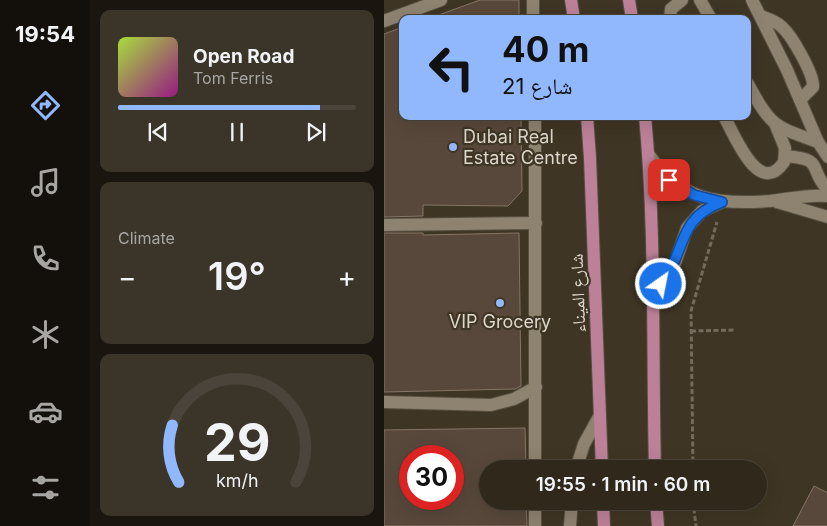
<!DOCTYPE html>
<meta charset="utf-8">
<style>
:root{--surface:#2f281b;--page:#3b3428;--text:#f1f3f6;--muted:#a7a6a3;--line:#4a443a;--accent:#91b8fd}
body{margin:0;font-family:Inter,"Noto Naskh Arabic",sans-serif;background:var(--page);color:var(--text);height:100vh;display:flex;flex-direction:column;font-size:19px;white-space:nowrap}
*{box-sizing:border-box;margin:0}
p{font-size:16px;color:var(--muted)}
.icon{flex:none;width:28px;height:28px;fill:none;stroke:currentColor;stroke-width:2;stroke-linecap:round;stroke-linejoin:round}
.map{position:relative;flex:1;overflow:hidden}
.side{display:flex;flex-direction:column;gap:10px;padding:10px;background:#1a160f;width:294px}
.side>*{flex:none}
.hud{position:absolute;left:15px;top:15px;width:352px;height:105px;border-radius:10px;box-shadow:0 5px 20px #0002,0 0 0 1px var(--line);background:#91b8fd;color:#111;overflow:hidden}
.speed{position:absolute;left:15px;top:445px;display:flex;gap:10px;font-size:25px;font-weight:700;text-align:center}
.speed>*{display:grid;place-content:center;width:65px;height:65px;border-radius:50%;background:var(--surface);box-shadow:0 5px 20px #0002,0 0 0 1px var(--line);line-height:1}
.speed .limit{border:8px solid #d22;background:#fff;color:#111}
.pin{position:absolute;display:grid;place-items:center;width:42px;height:42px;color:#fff;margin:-21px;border-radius:10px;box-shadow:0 2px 8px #0006}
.me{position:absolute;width:55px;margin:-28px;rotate:33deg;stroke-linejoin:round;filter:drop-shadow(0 0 4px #0008)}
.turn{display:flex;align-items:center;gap:18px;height:105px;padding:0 20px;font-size:22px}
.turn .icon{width:65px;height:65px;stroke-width:2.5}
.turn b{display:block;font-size:35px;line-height:42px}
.big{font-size:38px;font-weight:600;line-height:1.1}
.side .tile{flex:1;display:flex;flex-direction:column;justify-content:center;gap:8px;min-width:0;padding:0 18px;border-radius:10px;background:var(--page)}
.side .dial{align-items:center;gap:0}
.dial svg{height:130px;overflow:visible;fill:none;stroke:var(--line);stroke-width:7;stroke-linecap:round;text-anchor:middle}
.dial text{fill:var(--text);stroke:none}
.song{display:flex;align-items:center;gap:15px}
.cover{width:60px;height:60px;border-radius:8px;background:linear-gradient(135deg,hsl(80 70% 55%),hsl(310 70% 35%))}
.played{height:5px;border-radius:2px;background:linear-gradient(90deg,var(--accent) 85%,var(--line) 85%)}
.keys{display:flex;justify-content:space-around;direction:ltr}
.heat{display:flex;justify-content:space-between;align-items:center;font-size:28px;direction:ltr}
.trip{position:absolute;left:95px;top:460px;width:288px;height:50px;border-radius:25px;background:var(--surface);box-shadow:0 5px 20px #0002,0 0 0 1px var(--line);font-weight:600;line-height:50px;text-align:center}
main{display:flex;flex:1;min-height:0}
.tabs{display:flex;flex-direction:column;width:90px;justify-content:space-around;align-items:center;background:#13100b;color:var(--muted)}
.tabs .icon{width:35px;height:35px}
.tabs .selected{color:var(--accent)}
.tabs b{font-size:22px;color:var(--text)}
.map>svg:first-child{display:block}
.building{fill:#58483b;stroke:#867567;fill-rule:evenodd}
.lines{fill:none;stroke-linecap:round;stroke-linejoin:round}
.minor-casing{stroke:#585042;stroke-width:14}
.major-casing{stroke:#585042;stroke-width:14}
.path{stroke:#746b5c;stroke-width:3;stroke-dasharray:5 2.5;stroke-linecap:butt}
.minor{stroke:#8e8270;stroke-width:12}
.major{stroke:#bc8198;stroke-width:12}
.route-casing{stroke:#114b97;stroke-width:12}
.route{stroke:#1a73e8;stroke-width:9}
.poi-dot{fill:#91b8fd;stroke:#3f3524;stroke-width:2}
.labels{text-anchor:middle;stroke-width:4.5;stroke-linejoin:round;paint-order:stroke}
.poi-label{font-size:18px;fill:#dcd6cc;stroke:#3f3524;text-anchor:start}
.street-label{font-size:18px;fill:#dcd6cc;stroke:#3f3524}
</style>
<main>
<nav class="tabs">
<b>19:54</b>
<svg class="icon selected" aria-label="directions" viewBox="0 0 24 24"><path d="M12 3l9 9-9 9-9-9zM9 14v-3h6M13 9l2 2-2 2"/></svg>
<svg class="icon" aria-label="music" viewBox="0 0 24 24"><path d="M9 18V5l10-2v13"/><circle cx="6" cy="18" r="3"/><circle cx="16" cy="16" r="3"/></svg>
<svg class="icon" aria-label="phone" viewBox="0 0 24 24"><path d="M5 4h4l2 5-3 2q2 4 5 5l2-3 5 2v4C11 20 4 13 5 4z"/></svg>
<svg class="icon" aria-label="climate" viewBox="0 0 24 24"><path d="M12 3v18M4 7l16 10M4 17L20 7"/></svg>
<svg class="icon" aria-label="car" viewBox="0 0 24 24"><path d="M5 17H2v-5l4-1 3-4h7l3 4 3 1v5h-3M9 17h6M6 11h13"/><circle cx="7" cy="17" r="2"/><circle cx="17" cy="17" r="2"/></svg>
<svg class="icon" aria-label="filters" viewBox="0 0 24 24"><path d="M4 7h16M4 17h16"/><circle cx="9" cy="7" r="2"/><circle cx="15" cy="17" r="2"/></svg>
</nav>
<section class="side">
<div class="tile">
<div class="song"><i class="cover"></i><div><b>Open Road</b><p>Tom Ferris</p></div></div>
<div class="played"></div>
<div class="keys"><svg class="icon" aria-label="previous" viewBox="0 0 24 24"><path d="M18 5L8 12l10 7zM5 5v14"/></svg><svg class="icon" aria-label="pause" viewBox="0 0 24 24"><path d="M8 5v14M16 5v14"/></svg><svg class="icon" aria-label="next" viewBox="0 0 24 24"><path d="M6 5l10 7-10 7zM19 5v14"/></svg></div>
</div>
<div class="tile"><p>Climate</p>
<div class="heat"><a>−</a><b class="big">19°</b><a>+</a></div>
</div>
<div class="tile dial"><svg viewBox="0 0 100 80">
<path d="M14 69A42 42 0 1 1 86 69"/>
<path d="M14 69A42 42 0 0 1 10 34" stroke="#91b8fd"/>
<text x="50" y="56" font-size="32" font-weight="700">29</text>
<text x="50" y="72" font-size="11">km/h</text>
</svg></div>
</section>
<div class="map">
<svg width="444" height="526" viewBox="0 0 444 526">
<rect width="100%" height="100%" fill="#3f3524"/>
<g class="building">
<polygon points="96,0 135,0 135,19 49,19 49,17"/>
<polygon points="19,27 19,116 137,116 138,191 124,206 39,205 39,216 0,217 0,34"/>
<polygon points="0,233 39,233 39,235 135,233 137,386 131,389 0,392"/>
<path d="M141,428L142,469H104V501H142L143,526H0V430ZM26,456H69V499H26Z"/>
<polygon points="430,486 444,493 444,526 409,526"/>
</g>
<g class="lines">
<defs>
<g id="minor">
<polyline points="149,0 149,19"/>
<polyline points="316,0 327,19"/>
<polyline points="368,0 403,70 434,142 444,157"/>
<path d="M377,16C384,19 392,21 398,27C408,36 430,74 429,87L416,100"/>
<polyline points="286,19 287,9 298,0"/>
<polyline points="0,21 57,0"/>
<path d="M364,84C387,126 389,126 434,142"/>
<polyline points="151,116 151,469"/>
<path d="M340,116C350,134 375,199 400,162L401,148L392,126"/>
<path d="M265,155C297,201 334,205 386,201C406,199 422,194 444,196"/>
<path d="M401,156C442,159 423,168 444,190"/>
<polyline points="393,202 444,217"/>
<polyline points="0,225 152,223"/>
<polyline points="270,293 285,274 291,263 303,228 318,211 338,202"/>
<polyline points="0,402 107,405 130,399 152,387"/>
<polyline points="192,469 200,444 216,415"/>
<polyline points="151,526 151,501"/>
<polyline points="186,526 188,501"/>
</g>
<g id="major">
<polyline points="187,0 190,19"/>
<polyline points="245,0 248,19"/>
<polyline points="203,116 206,158 218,469"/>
<path d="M261,116C272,233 268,351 271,469"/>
<polyline points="219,501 220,526"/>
<polyline points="272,501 274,526"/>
</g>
</defs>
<use href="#minor" class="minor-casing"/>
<use href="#major" class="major-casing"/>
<g class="path">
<polyline points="307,331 351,330"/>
<polyline points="309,469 307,311 333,222"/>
<polyline points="309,501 312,526"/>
</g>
<use href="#minor" class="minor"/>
<use href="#major" class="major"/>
</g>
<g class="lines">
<defs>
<path id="route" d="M277,284C303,251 292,219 338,202L310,195L285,180"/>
</defs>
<use href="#route" class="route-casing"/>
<use href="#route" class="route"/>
</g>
<g class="poi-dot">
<circle cx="69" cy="147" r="5"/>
<circle cx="116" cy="303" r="5"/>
</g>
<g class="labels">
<g class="poi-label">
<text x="79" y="143">Dubai Real<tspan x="79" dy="21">Estate Centre</tspan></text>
<text x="116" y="328" text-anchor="middle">VIP Grocery</text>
</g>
<g class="street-label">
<text transform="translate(194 293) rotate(-92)" y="6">شارع الميناء</text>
</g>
</g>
</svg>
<div class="speed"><div class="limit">30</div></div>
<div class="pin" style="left:285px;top:180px;background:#d93025"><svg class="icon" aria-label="arrive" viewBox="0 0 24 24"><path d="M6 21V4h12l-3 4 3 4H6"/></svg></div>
<svg class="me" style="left:277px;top:284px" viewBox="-20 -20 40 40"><circle r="17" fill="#1a73e8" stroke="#fff" stroke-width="3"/><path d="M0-11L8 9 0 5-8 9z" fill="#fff"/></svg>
<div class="trip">19:55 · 1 min · 60 m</div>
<div class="hud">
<div class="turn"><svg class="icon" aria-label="left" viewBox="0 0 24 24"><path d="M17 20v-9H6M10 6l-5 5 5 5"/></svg><div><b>40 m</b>شارع 21</div></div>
</div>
</div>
</main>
